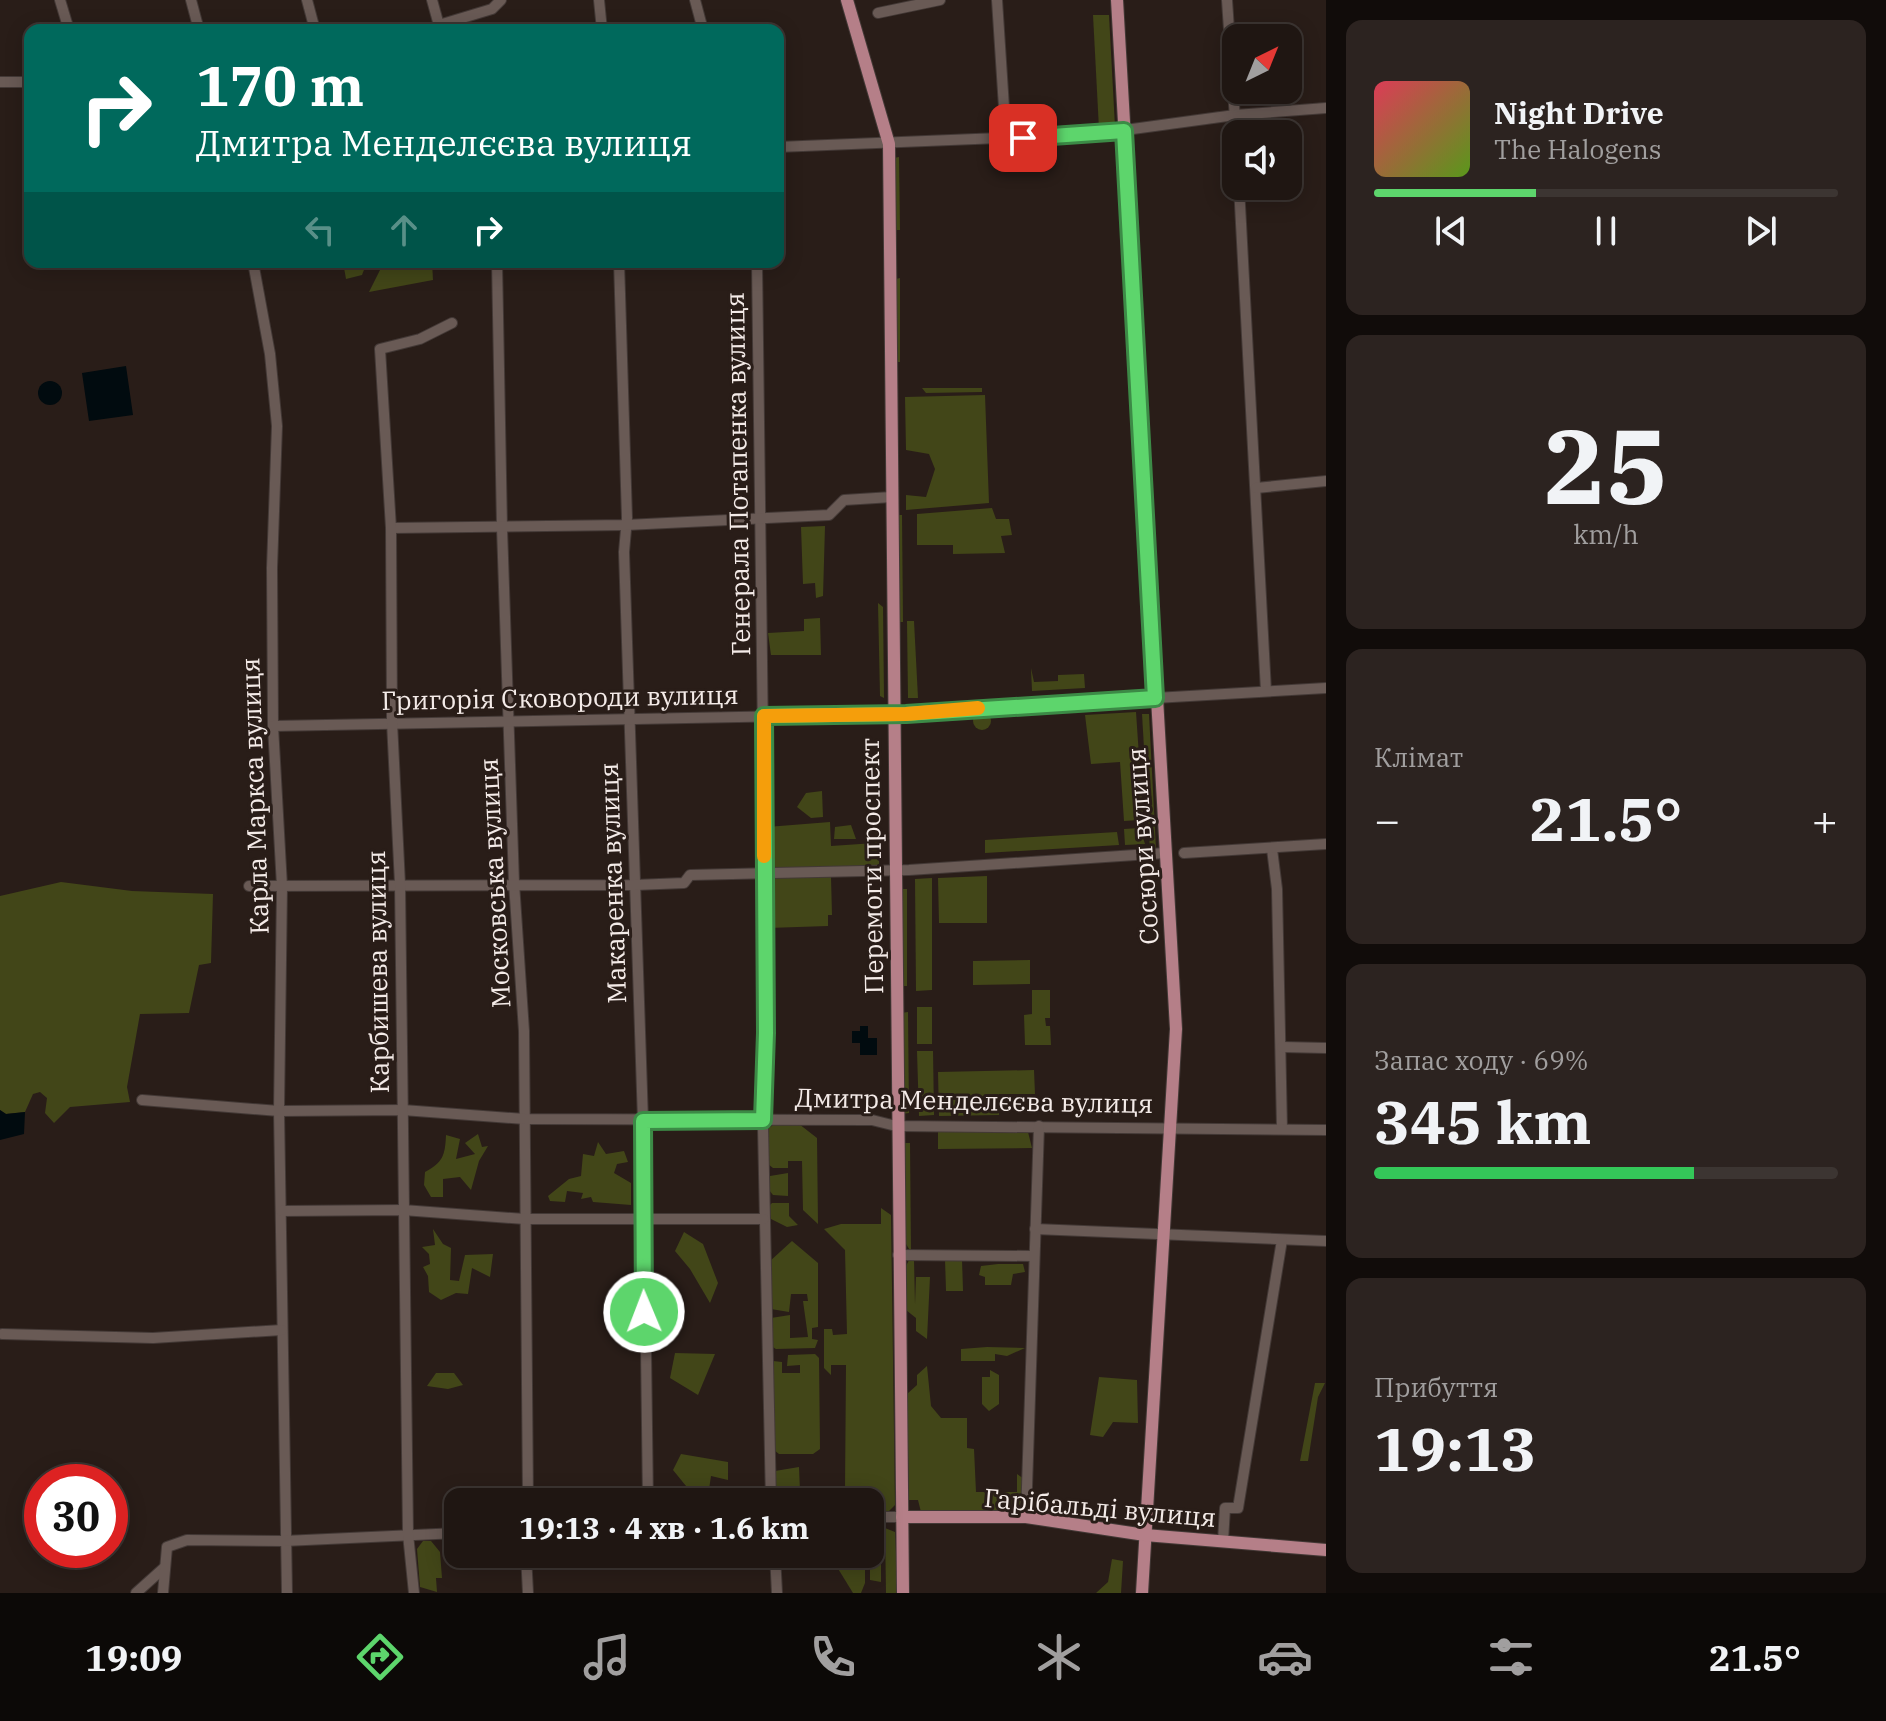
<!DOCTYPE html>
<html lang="uk">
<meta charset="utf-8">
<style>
:root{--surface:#1f1612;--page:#2c2320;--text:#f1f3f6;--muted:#a19f9f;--line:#3c3532;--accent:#5dd56c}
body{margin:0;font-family:"IBM Plex Serif",serif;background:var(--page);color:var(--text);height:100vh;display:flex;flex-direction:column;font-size:30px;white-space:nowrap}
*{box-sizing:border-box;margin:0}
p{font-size:26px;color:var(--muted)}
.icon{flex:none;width:44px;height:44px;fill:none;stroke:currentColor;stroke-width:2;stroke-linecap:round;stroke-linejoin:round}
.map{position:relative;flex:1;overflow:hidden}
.drawer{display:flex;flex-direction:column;gap:20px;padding:20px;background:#110c0a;width:560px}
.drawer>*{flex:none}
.banner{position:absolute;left:24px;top:24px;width:760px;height:244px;border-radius:16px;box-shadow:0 4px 20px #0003,0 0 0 2px var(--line);background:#00695c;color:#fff;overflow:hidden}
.needle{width:52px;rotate:43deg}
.controls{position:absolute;left:1222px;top:24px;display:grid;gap:16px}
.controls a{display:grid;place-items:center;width:80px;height:80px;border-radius:16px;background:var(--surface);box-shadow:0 4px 20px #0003,0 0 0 2px var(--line);font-size:40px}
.speed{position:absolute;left:24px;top:1464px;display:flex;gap:16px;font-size:40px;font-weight:700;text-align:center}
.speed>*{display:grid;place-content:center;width:104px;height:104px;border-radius:50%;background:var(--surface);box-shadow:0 4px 20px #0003,0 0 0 2px var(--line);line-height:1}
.speed .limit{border:12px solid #d22;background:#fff;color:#111}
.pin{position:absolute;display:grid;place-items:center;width:68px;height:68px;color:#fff;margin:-34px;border-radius:16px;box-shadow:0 4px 12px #0006}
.me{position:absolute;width:88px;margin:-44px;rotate:359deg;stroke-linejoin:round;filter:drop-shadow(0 0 6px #0008)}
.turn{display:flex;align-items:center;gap:28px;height:168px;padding:0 40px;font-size:36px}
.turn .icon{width:104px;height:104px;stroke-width:2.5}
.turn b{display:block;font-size:56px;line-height:68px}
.lanes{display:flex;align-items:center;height:76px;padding:0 40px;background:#0003;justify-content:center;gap:40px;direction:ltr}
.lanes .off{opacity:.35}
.big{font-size:60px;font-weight:800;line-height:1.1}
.drawer .widget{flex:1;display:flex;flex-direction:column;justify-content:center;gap:12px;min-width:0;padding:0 28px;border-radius:16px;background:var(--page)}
.drawer .dial{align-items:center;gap:0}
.dial b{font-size:104px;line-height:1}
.song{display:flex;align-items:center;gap:24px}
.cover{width:96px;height:96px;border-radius:12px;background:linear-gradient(135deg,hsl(350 70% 55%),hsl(90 70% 35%))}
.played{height:8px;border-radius:4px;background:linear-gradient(90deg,var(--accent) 35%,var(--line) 35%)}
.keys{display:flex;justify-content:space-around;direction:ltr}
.heat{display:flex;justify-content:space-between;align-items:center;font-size:44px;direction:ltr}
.charge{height:12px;border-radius:6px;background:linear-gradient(90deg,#34c759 69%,var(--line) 0)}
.trip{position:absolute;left:444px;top:1488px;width:440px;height:80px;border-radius:16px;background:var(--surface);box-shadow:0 4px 20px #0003,0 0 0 2px var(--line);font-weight:800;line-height:80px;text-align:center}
.menu{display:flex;height:128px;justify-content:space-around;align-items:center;background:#0c0907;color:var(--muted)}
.menu .icon{width:56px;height:56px}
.menu .selected{color:var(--accent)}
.menu b{font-size:36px;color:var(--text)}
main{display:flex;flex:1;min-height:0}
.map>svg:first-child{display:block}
.green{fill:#424618}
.water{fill:#010b0f}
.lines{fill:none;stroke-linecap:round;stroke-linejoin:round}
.minor-casing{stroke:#433936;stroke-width:12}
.major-casing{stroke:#433936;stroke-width:14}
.minor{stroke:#695a55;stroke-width:10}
.major{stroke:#b57f88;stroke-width:12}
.route-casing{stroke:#3c8a46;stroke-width:20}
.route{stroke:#5dd56c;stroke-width:14}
.slow{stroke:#f59e0b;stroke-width:14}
.labels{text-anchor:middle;stroke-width:6;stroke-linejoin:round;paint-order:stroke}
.street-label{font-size:26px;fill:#f4ebe8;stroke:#291d18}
</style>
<main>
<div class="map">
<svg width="1326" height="1593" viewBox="0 0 1326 1593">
<rect width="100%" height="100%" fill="#291d18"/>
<g class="green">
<polygon points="1093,15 1109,15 1115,127 1099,129"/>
<polygon points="899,157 900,230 895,230 894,158"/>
<polygon points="343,262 367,262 362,275 346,279"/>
<polygon points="384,262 432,262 433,280 369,292"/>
<polygon points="900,278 900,362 895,362 896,279"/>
<polygon points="922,388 982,388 982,392 926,393"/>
<polygon points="985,395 989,503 906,510 906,495 926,497 935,469 929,454 906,450 905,397"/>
<polygon points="992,508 996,519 1009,519 1012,535 1001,536 1005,553 953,554 953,545 917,545 917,514"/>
<polygon points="897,515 902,515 903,622 898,622"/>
<polygon points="825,526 823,596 816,598 815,583 803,584 801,527"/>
<polygon points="878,603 883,607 884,698 880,696"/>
<polygon points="820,618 821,655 771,655 768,633 804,631 804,619"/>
<polygon points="907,621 914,621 918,698 908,698"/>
<polygon points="1031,668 1034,682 1058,681 1058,675 1084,674 1085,688 1032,691"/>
<circle cx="982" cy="721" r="9"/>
<polygon points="1136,712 1143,815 1140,820 1124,821 1120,762 1091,764 1085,715"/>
<polygon points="1142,714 1149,714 1156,849 1150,850"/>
<polygon points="822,791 823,817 811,818 797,807 806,793"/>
<polygon points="830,822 831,846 875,843 876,832 879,833 879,867 771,868 767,864 767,827"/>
<polygon points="851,825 856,839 834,839 835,827"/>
<polygon points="1140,828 1145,844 1125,845 1124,829"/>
<polygon points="1117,832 1119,845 985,853 985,840"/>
<polygon points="769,873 831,877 832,915 828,915 828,926 768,928"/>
<polygon points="987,876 987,923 939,923 938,878"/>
<polygon points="932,878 932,990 916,991 915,879"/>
<polygon points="61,882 132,891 213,894 211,963 199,965 189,1013 140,1014 127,1087 130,1102 70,1107 54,1123 45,1113 47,1098 40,1092 33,1094 25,1112 6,1114 0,1110 0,896"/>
<polygon points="900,889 907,889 907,986 901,986"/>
<polygon points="1030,960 1030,984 973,985 973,961"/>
<polygon points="1032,990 1050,990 1050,1018 1045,1018 1046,1026 1050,1026 1051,1045 1025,1045 1024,1015 1032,1014"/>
<rect x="917" y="1007" width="15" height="37"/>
<polygon points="908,1012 909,1113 902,1114 901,1013"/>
<polygon points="917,1051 933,1051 934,1115 919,1116"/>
<polygon points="1034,1070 1035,1094 999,1094 999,1115 939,1116 938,1072"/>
<polygon points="799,1124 817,1138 818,1224 803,1210 802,1161 788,1161 788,1168 773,1168 768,1164 769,1128 773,1125"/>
<polygon points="938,1131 1028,1132 1032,1148 938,1149"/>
<path d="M478,1134L482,1147L488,1146L479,1161L471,1190L460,1177L443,1179V1197H431L424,1185L425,1172C443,1162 445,1156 446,1135L460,1139L456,1159L475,1154L465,1143Z"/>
<polygon points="598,1142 606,1154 624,1151 628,1162 617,1164 614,1173 631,1183 631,1205 593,1202 591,1197 581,1199 583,1193 567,1191 565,1202 550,1201 548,1196 569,1179 581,1176 583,1154 594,1156"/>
<polygon points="904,1143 910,1143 911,1252 906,1244"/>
<polygon points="788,1173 788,1196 773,1195 769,1190 770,1176"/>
<polygon points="772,1203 789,1203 789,1216 798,1225 787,1227 771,1219 768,1207"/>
<polygon points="881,1208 891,1215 895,1505 889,1511 870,1511 870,1502 774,1502 775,1471 799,1467 800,1491 845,1490 846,1365 831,1365 831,1375 824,1368 824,1329 832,1329 833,1335 847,1334 845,1250 824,1229 841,1224 881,1224"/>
<polygon points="433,1229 443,1244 451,1248 450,1280 459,1281 465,1255 493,1254 490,1277 472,1268 468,1294 456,1293 441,1300 429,1292 428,1276 423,1267 430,1264 429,1254 422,1247 435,1245"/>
<polygon points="684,1232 703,1244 718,1283 710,1303 690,1269 675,1251"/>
<polygon points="792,1241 818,1263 818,1327 812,1328 812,1339 818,1340 815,1348 776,1349 771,1346 771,1318 790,1315 790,1338 808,1337 803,1301 808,1301 807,1294 791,1294 789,1312 771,1309 769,1262"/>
<polygon points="945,1259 962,1259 963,1291 946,1291"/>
<polygon points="909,1260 914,1260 915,1304 916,1277 930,1277 927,1339 916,1331 916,1318 906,1310 906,1266"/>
<polygon points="998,1264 1023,1264 1025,1272 1013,1274 1011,1285 985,1285 985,1277 979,1275 981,1266"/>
<polygon points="987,1347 1025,1348 1007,1356 995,1354 995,1361 961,1361 961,1349"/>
<polygon points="675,1353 715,1354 698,1395 670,1378"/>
<polygon points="815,1354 819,1358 820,1449 813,1454 779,1454 774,1450 773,1361 782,1362 782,1373 800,1373 800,1365 787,1366 788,1355"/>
<polygon points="927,1366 931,1406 941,1418 967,1418 967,1448 974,1449 976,1492 1017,1492 1017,1474 1024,1479 1022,1501 1015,1511 921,1512 918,1500 909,1500 907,1394 917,1385 917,1375"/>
<polygon points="990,1370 999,1375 999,1404 989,1411 982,1404 982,1377 990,1377"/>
<polygon points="436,1373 454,1373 463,1385 448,1389 427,1386"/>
<polygon points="1099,1377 1137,1380 1138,1423 1113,1422 1103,1437 1090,1435"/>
<polygon points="1315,1383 1325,1383 1318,1397 1308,1461 1300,1461"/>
<polygon points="681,1454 728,1462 728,1480 711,1476 708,1496 695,1497 673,1470"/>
<polygon points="870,1528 881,1528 881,1582 870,1580"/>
<polygon points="885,1528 895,1532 898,1593 886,1593"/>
<polygon points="423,1541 431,1541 440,1552 442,1578 436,1578 437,1592 420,1587 417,1549"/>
<polygon points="829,1554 865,1554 865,1583 861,1593 853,1593"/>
<polygon points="1112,1559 1123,1561 1121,1593 1096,1593 1108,1582"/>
</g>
<g class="water">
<polygon points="126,366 133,415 89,421 82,373"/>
<circle cx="50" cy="393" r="12"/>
<polygon points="860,1026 868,1026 868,1038 877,1038 877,1055 860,1055 860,1043 852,1043 852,1031 860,1031"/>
<polygon points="0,1110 6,1114 25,1112 24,1134 0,1140"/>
</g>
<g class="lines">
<defs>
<g id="minor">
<polyline points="60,0 69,30"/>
<polyline points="191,0 199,30"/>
<polyline points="307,0 315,30"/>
<polyline points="432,0 440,29"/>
<polyline points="599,0 602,30"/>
<polyline points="695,0 703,30"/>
<polyline points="997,0 1006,138"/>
<polyline points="1227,0 1236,134"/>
<polyline points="878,13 940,0"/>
<polyline points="439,25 492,9 501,0"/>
<polyline points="0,82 30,82"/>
<polyline points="778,147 1096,134 1235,115 1326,108"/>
<polyline points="1239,186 1266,691"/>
<polyline points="253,262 270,354 277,426 272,568 273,726 282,886 279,1111 287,1593"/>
<polyline points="497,262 502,528 514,883 524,1031 528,1502"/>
<polyline points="619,262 627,518 624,552 643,1121 648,1502"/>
<polyline points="757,262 766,979 763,1127 771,1502"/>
<polyline points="1256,488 1326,481"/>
<polyline points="391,528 626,525 829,515 844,500 892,497"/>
<polyline points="1155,698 1326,688"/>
<polyline points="273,726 892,714"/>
<polyline points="1272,849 1277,889 1282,1129"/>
<polyline points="1184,853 1326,844"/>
<polyline points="249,886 635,885 684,883 690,875 909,870 1165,853"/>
<polyline points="1282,1047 1326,1048"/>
<polyline points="142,1100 279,1111 403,1110 525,1119 872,1120 896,1126 1326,1130"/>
<polyline points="281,1211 403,1210 525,1219 764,1219"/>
<polyline points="1035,1229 1326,1241"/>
<polyline points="898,1255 1034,1256"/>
<polyline points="2,1334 153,1338 282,1330"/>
<polyline points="870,1517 902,1517"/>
<polyline points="1026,1517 1039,1126"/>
<polyline points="1223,1541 1225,1508 1238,1508 1282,1240"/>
<polyline points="526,1554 528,1593"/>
<polyline points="775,1554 777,1593"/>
<polyline points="136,1593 165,1567"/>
<polyline points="163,1593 167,1547 187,1540 284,1541 458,1533"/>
<polyline points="414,1593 408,1534 400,884 392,722 391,528 380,349 420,339 452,323"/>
</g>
<g id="major">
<polyline points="847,0 889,144 903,1593"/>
<polyline points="1117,0 1176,1029 1142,1593"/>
<polyline points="892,714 1155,698"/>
<polyline points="902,1517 1026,1517 1145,1535 1326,1550"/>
</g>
</defs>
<use href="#minor" class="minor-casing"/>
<use href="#major" class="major-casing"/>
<use href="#minor" class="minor"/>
<use href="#major" class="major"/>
</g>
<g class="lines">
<defs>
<polyline id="route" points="644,1312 643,1121 763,1120 766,1033 764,716 906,714 1155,698 1124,131 1023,138"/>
</defs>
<use href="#route" class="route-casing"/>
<use href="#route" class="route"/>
<polyline class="slow" points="764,856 764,716 906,714 978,708"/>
</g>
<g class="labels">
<g class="street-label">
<text transform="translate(738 474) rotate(-91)" y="9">Генерала Потапенка вулиця</text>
<text transform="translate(560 698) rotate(-1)" y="9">Григорія Сковороди вулиця</text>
<text transform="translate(255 796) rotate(-92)" y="9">Карла Маркса вулиця</text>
<text transform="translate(1143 846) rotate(-94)" y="9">Сосюри вулиця</text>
<text transform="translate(872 866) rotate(-91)" y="9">Перемоги проспект</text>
<text transform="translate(495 883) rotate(-93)" y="9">Московська вулиця</text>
<text transform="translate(613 883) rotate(-92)" y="9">Макаренка вулиця</text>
<text transform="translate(378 972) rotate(-91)" y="9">Карбишева вулиця</text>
<text transform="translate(974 1101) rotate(1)" y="9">Дмитра Менделєєва вулиця</text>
<text transform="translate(1100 1508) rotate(5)" y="9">Гарібальді вулиця</text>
</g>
</g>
</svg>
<div class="controls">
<a><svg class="needle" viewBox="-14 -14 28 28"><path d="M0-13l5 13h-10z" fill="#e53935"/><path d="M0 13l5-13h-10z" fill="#a19f9f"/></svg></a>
<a><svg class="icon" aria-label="sound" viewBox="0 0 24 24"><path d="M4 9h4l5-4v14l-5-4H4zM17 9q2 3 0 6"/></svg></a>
</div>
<div class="speed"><div class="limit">30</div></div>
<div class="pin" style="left:1023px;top:138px;background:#d93025"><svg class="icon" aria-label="arrive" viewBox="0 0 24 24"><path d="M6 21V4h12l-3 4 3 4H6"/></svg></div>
<svg class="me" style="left:644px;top:1312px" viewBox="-20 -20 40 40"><circle r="17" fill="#5dd56c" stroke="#fff" stroke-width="3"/><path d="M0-11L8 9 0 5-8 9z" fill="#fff"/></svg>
<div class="trip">19:13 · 4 хв · 1.6 km</div>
<div class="banner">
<div class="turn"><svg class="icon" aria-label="right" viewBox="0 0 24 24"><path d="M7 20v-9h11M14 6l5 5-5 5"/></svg><div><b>170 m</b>Дмитра Менделєєва вулиця</div></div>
<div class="lanes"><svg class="icon off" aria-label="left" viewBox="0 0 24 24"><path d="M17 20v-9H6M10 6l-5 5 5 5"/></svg><svg class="icon off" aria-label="ahead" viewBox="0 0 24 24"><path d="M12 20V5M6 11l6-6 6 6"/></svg><svg class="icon" aria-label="right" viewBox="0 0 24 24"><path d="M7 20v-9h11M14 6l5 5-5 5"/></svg></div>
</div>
</div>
<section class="drawer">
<div class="widget">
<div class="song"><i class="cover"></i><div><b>Night Drive</b><p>The Halogens</p></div></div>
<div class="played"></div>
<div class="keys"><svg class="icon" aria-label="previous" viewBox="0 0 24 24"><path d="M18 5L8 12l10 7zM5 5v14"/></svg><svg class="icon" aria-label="pause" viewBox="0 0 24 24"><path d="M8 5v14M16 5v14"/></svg><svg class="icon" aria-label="next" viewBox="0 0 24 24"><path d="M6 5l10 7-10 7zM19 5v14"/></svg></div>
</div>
<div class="widget dial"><b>25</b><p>km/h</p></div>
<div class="widget"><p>Клімат</p>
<div class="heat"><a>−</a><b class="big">21.5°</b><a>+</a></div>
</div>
<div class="widget"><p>Запас ходу · 69%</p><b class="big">345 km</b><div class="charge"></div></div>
<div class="widget"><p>Прибуття</p><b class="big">19:13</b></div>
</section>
</main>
<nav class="menu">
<b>19:09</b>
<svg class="icon selected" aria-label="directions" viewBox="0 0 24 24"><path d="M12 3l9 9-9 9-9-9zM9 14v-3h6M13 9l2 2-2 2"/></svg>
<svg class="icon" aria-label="music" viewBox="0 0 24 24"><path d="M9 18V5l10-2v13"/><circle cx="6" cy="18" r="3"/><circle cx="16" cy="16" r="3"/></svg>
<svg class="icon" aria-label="phone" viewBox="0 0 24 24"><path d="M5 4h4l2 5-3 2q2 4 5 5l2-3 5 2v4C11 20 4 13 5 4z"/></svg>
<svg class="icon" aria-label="climate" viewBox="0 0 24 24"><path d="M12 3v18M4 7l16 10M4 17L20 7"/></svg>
<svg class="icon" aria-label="car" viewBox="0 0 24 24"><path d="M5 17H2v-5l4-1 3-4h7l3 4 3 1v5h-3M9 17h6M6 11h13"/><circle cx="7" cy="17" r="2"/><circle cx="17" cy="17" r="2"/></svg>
<svg class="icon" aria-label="filters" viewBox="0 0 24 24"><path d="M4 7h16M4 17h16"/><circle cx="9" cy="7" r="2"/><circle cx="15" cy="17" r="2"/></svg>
<b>21.5°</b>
</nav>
